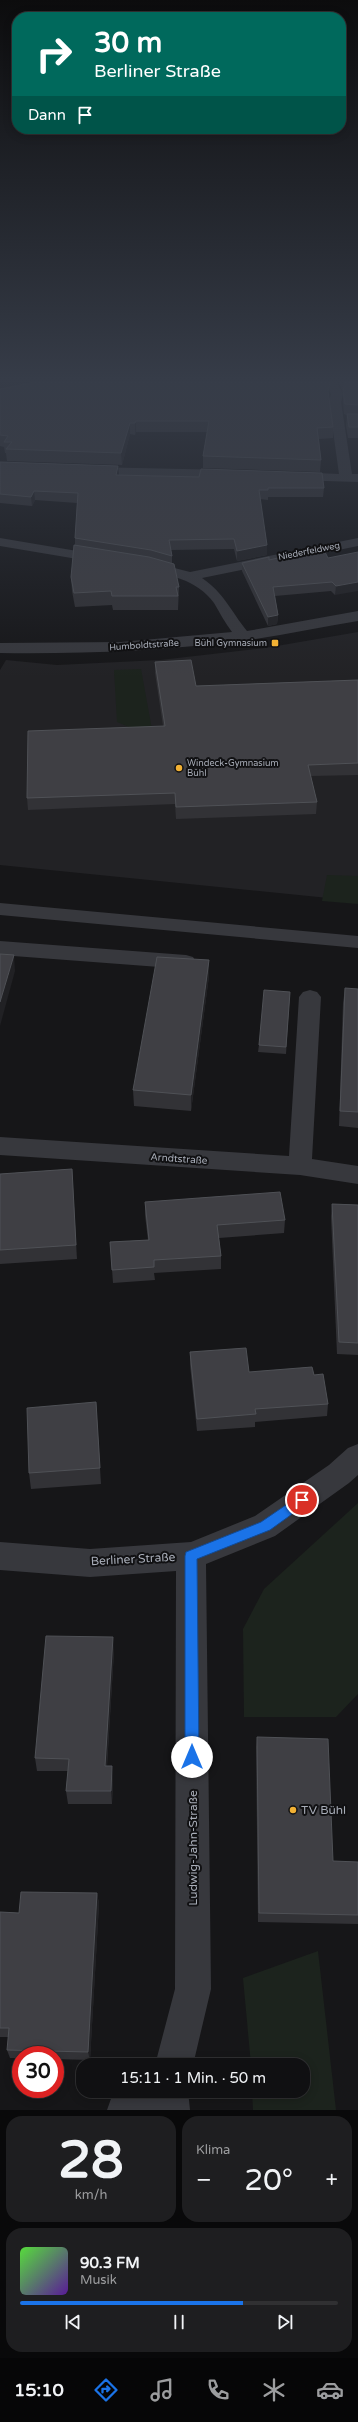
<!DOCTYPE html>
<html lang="de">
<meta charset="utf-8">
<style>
:root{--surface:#101012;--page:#1e1e20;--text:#f1f3f6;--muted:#9c9d9f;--line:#303032;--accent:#1a73e8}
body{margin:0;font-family:"Varela Round",sans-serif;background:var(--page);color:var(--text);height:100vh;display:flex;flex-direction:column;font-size:15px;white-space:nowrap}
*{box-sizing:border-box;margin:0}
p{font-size:13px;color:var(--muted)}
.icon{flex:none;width:22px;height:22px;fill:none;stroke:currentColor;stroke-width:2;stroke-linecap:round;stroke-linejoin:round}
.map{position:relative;height:2110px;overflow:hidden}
.details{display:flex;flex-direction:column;gap:6px;padding:6px;background:#09090a;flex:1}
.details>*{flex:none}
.hud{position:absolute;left:12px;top:12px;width:334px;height:122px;border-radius:16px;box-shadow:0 2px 10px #0003,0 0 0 1px var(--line);background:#00695c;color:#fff;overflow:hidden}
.speed{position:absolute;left:12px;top:2046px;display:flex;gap:8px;font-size:20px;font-weight:700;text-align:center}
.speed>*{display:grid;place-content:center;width:52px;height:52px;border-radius:50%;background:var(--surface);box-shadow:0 2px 10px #0003,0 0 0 1px var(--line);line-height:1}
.speed .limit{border:6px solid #d22;background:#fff;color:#111}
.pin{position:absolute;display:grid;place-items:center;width:34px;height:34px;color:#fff;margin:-17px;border:2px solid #fff;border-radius:50%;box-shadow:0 1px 4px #0007}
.me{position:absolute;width:44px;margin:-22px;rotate:0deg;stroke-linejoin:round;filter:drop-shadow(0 0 3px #0008)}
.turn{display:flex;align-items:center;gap:14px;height:84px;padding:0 16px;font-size:18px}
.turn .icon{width:52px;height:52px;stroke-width:2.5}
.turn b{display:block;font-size:28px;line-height:34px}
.then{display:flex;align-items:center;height:38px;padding:0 16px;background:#0003;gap:8px;font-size:15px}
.big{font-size:30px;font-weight:600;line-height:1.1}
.details .card{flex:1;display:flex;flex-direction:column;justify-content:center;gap:6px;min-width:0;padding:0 14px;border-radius:16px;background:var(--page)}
.details .dial{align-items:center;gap:0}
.dial b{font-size:52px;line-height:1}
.song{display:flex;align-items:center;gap:12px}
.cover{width:48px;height:48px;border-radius:6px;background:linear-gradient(135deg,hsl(110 70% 55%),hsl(270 70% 35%))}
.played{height:4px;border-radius:2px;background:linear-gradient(90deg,var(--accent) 70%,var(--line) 70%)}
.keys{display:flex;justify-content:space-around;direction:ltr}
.heat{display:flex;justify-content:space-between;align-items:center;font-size:22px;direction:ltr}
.details .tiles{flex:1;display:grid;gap:6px;grid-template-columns:1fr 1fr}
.card:last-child{grid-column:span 2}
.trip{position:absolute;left:76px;top:2058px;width:234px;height:40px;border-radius:16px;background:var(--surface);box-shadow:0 2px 10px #0003,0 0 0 1px var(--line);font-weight:600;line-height:40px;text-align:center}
.dock{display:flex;height:64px;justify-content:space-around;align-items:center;background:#060607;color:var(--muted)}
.dock .icon{width:28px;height:28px}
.dock .on{color:var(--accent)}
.dock b{font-size:18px;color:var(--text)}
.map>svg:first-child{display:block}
.built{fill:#222225}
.green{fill:#1c231d}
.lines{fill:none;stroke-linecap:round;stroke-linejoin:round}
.minor{fill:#37383d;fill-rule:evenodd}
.wall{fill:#323236}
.shaded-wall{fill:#212124}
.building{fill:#3f3f44;stroke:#4f5156}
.route{fill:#1a73e8;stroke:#114b97}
.poi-dot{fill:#f2b134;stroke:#111113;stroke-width:1.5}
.labels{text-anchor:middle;stroke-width:4;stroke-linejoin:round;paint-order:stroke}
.far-street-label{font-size:9px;fill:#a8adb8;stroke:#111113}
.far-poi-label{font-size:9px;fill:#a8adb8;stroke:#111113;text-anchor:end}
.street-label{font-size:10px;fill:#a8adb8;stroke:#111113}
.near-street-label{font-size:12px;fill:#a8adb8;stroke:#111113}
.near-poi-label{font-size:12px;fill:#a8adb8;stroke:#111113;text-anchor:start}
</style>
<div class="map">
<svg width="358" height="2110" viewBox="0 0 358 2110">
<rect width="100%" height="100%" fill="#161618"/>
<polygon class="built" points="358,632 358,901 0,865 0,670 6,660 57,665 160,660 265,648"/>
<g class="green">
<polygon points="141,669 153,735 133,735 129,727 117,722 114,670"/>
<polygon points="327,875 358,876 358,904 322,901"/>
<polygon points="358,1503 358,1694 336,1717 244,1717 243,1629 264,1589"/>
<polygon points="318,1951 336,2110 253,2110 252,2091 303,2091 303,2065 251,2065 243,1978"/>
</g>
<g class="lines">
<g class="minor">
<polygon points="325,382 337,382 343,394 341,402 352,474 358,474 358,482 293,480 287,476 293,472 339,474 329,402 331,394"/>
<polygon points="89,467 231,470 237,474 231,478 84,474 83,471"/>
<polygon points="0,538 101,555 108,559 101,563 0,546"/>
<path d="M358,538V546L202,578C225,594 230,610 247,631L358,611V621C319,627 281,636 242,641C161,651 81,654 0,653V643L121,642L232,632C225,623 220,613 214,603C197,579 168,575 142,568L140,565L142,562L147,561L190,572Z"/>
<polygon points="0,903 358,936 358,948 0,915"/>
<polygon points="0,941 186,955 193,957 196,962 193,967 186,969 0,955"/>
<polygon points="310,990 317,992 321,997 312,1159 358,1166 358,1184 300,1175 0,1155 0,1137 289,1156 299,997 303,992"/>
<polygon points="358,1444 358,1475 349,1483 275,1536 206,1564 211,1989 193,2065 155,2065 175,1989 176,1571 90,1577 0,1570 0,1542 90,1549 191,1542 255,1516 329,1465 348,1448"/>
<polygon points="123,2091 188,2091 190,2110 107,2110 112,2096"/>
</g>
</g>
<g class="wall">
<polygon points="338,382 358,382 358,438 348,438 346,426 347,415 344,414 343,402 343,392"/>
<polygon points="0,389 329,394 329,396 333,427 333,438 319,439 321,460 320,472 203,468 203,456 207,432 136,432 135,435 130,434 122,465 7,461 6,453 5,453 4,447 0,446"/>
<polygon points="0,462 118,466 119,475 324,488 323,497 268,497 268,500 260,499 267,545 267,555 237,561 234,549 171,550 172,556 172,563 179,587 178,610 113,610 112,605 75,607 72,591 71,577 75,545 75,538 77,503 35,500 32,506 0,503"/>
<polygon points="358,552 335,595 331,591 275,596 278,615 277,624 268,626 242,571 242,563 269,560 328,558"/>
<polygon points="155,662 196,686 358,680 358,775 311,776 317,802 316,814 176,819 175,804 28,810 27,798 163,726 155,673"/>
<polygon points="209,960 209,976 191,1111 134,1106 133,1090"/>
<polygon points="345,988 358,989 358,1128 339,1126 343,1003"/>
<polygon points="290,992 286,1054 258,1052 259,1045"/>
<polygon points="72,1169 77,1259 0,1264 0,1174"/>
<polygon points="145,1202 285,1220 284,1233 219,1238 221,1256 221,1269 154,1273 155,1280 113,1283 110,1242 148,1240 145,1215"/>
<polygon points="332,1204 358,1205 358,1355 337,1354 331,1217"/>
<polygon points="190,1352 249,1372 314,1375 328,1404 327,1416 255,1422 255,1427 197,1431 190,1365"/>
<polygon points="96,1402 101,1484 31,1489 29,1473"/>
<polygon points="114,1651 107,1766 113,1778 112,1804 68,1804 66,1791 68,1771 37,1771 35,1758"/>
<polygon points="257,1737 333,1861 358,1862 358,1924 258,1922 256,1747"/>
<polygon points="97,1893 99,1904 90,2060 55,2059 55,2055 21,2055 21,2058 10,2058 7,2050 9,2037 0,2037 0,1912 19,1913"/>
</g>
<g class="shaded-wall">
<polygon points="0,382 41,382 0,388"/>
<polygon points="330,383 329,394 328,402 328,391"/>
<polygon points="136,421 136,432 135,435 135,423"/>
<polygon points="130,423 130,434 122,465 121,453"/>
<polygon points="118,466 119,475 116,475"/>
<polygon points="34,491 35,500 32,506 31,497"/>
<polygon points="267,545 267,555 237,561 237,551"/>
<polygon points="358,582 358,591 335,595 336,586"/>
<polygon points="278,615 277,624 268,626 268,617"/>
<polygon points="14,955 15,971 0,1026 0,1002"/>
<polygon points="209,960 209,976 191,1111 191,1095"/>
<polygon points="72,1169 73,1183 77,1259 76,1245"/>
<polygon points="113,1637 114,1651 106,1778 105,1766"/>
<polygon points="112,1766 113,1778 112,1804 111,1791"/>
<polygon points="97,1893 99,1904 90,2060 88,2052"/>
</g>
<g class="building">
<polygon points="36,382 329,382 330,383 328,391 333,427 317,428 321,460 203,456 209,421 136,421 135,423 130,423 121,453 6,449 12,442 4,442 8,436 0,435 0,389"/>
<polygon points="345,382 358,382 358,405 345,404 343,391"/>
<polygon points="347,414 358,414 358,427 349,427"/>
<polygon points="0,462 118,466 116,475 199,477 201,469 322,473 324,488 268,488 268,490 259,490 267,545 237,551 234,539 169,540 172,556 151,550 75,538 78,493 34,491 31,497 0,494"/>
<polygon points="74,545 149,557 174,564 179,587 176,587 178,596 112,596 111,591 74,593 71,577"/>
<polygon points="323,548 328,558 358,552 358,582 336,586 332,582 273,587 278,615 268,617 242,563 269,557 269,560"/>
<polygon points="191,660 196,686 358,680 358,763 308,765 317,802 176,807 175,793 27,798 28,731 165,726 155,662"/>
<polygon points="0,954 14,955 0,1002"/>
<polygon points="157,957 209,960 191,1095 133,1090"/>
<polygon points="345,988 358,989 358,1112 340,1111"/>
<polygon points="264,990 290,992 286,1047 259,1045"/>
<polygon points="72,1169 76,1245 0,1250 0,1174"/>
<polygon points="280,1192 285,1220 217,1225 221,1256 154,1260 154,1267 112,1270 110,1242 149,1240 145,1202"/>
<polygon points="332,1204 358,1205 358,1343 339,1342"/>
<polygon points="246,1348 249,1372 312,1367 314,1375 323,1374 328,1404 255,1409 256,1414 197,1419 190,1352"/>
<polygon points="96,1402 100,1468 29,1473 27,1408"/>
<polygon points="46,1636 113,1637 105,1766 112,1766 111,1791 66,1791 69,1759 35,1758"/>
<polygon points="257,1737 328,1739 333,1861 358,1862 358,1915 259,1913"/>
<polygon points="21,1892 97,1893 88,2052 7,2050 9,2028 0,2028 0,1912 19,1913"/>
</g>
<linearGradient id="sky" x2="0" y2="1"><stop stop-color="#0c0c0d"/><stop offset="0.56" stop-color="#363c48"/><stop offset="1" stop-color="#363c48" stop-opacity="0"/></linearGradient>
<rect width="358" height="677" fill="url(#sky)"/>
<polygon class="route" points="302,1494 308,1500 306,1504 270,1530 197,1559 199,1757 197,1762 192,1764 187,1762 185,1757 185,1556 186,1552 261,1522"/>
<g class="poi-dot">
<rect x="271" y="639" width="8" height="8" rx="2"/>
<circle cx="179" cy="768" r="4"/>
<circle cx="293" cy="1810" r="4"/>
</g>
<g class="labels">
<g class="far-street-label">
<text transform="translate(309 551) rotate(-11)" y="3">Niederfeldweg</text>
<text transform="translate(144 645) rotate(-4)" y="3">Humboldtstraße</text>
</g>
<g class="far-poi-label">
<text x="267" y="646">Bühl Gymnasium</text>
<text x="187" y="766" text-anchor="start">Windeck-Gymnasium<tspan x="187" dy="10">Bühl</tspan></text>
</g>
<g class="street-label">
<text transform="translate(179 1158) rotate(4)" y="4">Arndtstraße</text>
</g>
<g class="near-street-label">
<text transform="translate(133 1559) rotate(-3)" y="4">Berliner Straße</text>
<text transform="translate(193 1848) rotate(-90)" y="4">Ludwig-Jahn-Straße</text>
</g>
<g class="near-poi-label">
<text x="301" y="1814">TV Bühl</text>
</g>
</g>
</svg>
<div class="speed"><div class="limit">30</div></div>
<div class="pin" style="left:302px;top:1500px;background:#d93025"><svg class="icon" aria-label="arrive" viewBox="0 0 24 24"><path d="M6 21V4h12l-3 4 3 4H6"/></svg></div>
<svg class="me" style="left:192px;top:1757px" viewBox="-20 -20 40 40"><circle r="19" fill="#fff"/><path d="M0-13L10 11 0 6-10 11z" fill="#1a73e8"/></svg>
<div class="trip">15:11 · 1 Min. · 50 m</div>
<div class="hud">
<div class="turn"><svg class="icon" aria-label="right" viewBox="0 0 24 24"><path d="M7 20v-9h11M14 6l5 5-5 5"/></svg><div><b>30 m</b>Berliner Straße</div></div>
<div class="then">Dann<svg class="icon" aria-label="arrive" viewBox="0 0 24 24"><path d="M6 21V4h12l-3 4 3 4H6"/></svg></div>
</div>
</div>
<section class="details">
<div class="tiles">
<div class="card dial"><b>28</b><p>km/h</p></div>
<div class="card"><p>Klima</p>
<div class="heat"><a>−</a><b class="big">20°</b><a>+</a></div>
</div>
<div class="card">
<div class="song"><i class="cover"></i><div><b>90.3 FM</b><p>Musik</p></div></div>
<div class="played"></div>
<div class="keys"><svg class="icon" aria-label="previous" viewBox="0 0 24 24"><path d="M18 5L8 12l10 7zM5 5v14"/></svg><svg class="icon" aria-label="pause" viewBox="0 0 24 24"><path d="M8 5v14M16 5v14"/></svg><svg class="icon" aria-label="next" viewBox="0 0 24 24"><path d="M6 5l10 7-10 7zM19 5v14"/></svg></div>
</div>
</div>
</section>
<nav class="dock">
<b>15:10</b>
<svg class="icon on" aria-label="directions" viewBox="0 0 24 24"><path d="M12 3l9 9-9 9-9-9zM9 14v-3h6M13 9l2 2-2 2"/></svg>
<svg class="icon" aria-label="music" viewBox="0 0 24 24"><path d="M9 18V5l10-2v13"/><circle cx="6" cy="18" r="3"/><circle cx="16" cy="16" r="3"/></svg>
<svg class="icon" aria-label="phone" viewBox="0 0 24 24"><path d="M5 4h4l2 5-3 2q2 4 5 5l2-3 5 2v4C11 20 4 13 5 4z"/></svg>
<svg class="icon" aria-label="climate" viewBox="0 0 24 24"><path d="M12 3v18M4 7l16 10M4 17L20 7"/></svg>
<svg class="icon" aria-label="car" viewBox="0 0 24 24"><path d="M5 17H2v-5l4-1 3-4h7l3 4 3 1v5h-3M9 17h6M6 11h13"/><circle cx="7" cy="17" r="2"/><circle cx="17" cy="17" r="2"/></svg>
</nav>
